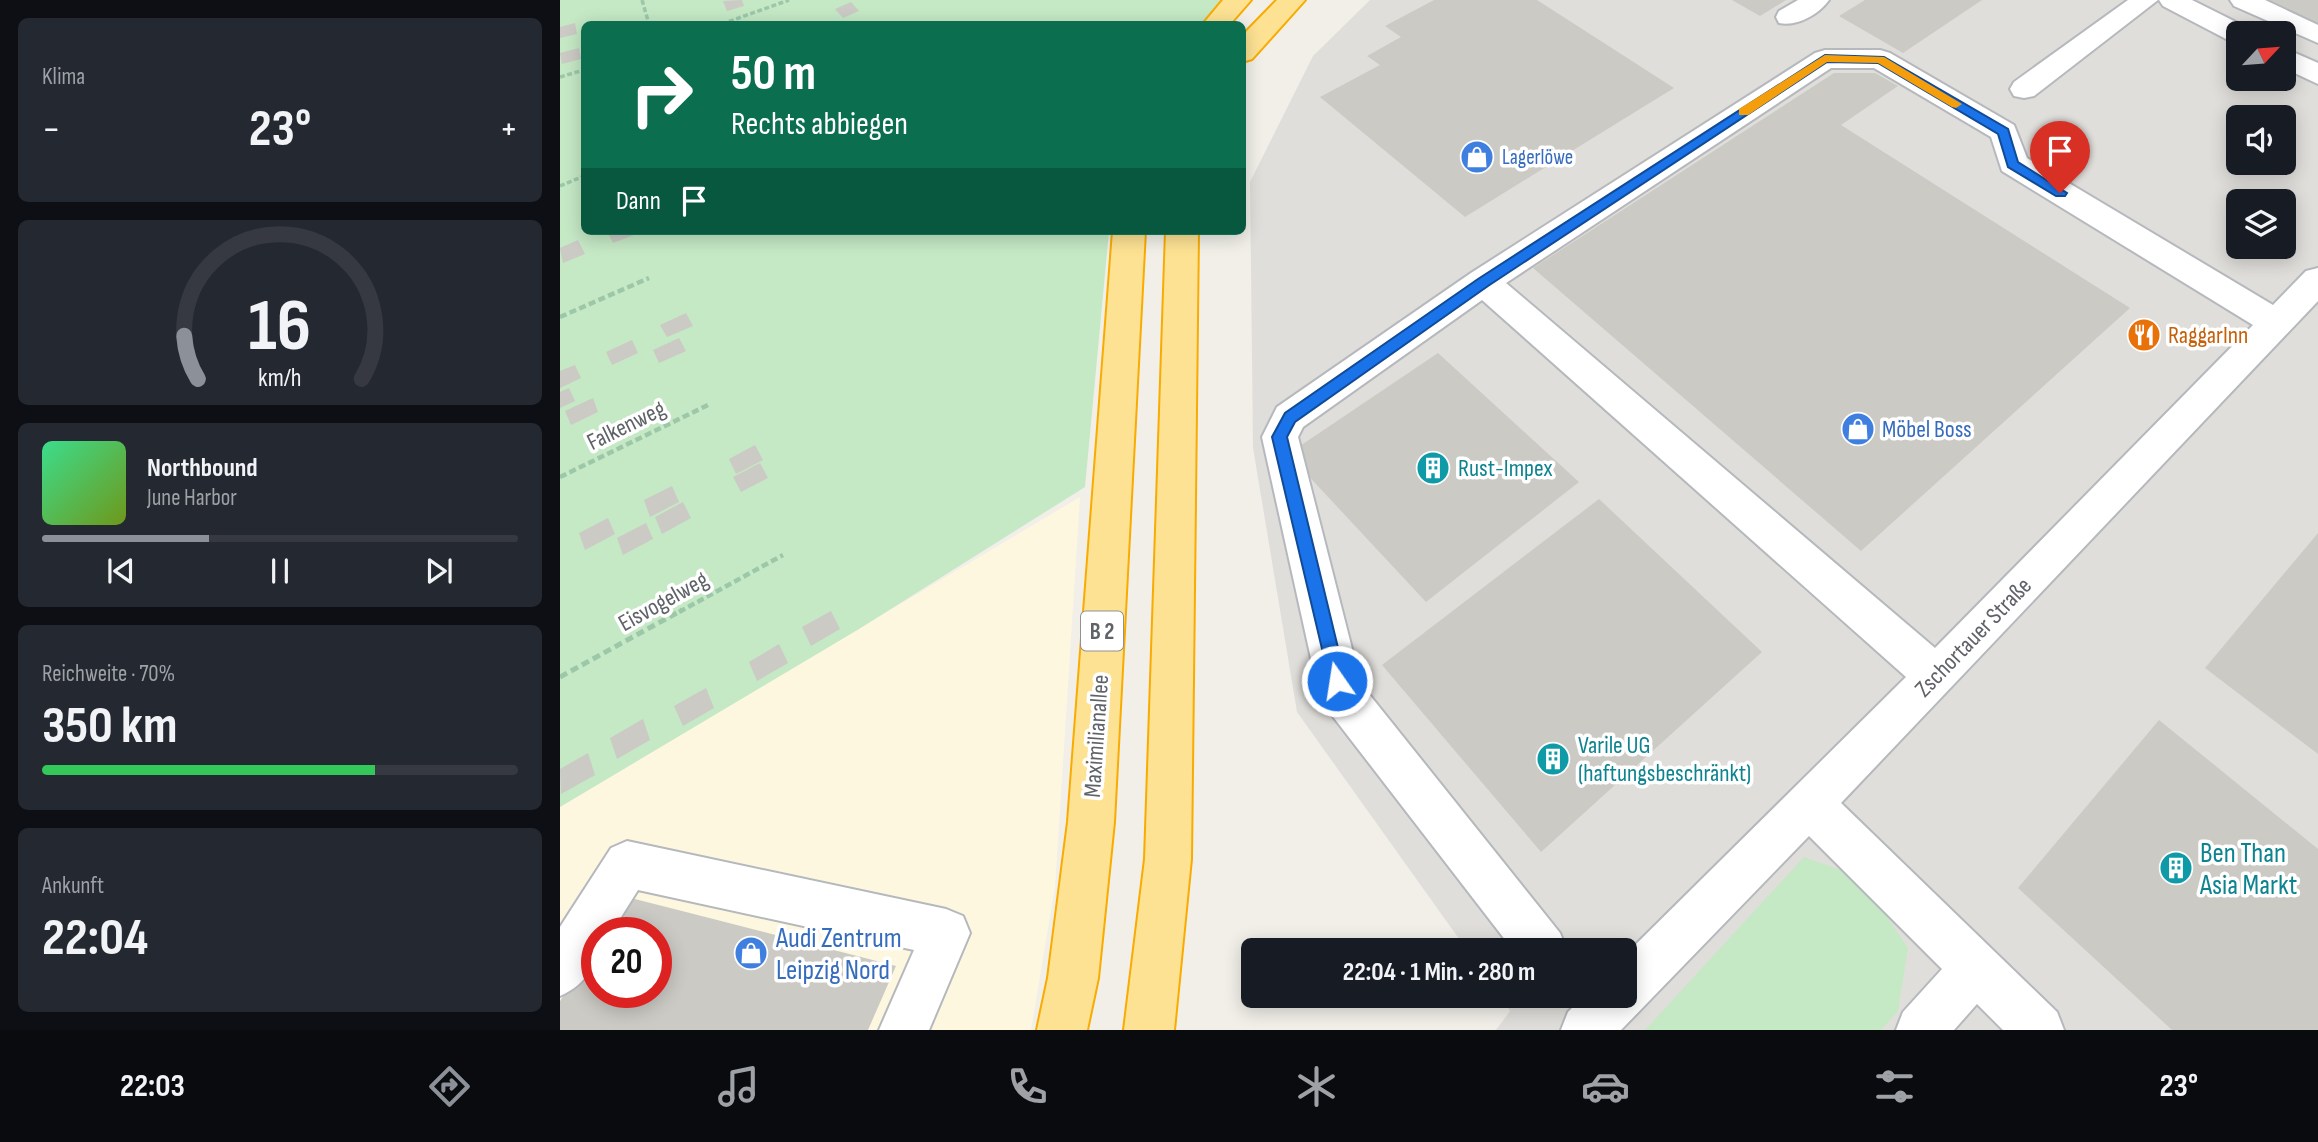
<!DOCTYPE html>
<html lang="de">
<meta charset="utf-8">
<style>
:root{--surface:#171b24;--page:#242831;--text:#f1f3f6;--muted:#9ea1a6;--line:#363941;--accent:#8c9099}
body{margin:0;font-family:"Sofia Sans Condensed",sans-serif;background:var(--page);color:var(--text);height:100vh;display:flex;flex-direction:column;font-size:26px;white-space:nowrap}
*{box-sizing:border-box;margin:0}
p{font-size:23px;color:var(--muted)}
.icon{flex:none;width:38px;height:38px;fill:none;stroke:currentColor;stroke-width:2;stroke-linecap:round;stroke-linejoin:round}
.map{position:relative;flex:1;overflow:hidden}
.side{display:flex;flex-direction:column;gap:18px;padding:18px;background:#0d0f14;width:560px}
.side>*{flex:none}
.guide{position:absolute;left:21px;top:21px;width:665px;height:214px;border-radius:10px;box-shadow:0 4px 18px #0003;background:#0b6e4f;color:#fff;overflow:hidden}
.needle{width:46px;rotate:64deg}
.controls{position:absolute;left:1666px;top:21px;display:grid;gap:14px}
.controls a{display:grid;place-items:center;width:70px;height:70px;border-radius:10px;background:var(--surface);box-shadow:0 4px 18px #0003;font-size:35px}
.speed{position:absolute;left:21px;top:917px;display:flex;gap:14px;font-size:35px;font-weight:700;text-align:center}
.speed>*{display:grid;place-content:center;width:91px;height:91px;border-radius:50%;background:var(--surface);box-shadow:0 4px 18px #0003;line-height:1}
.speed .limit{border:10px solid #d22;background:#fff;color:#111}
.pin{position:absolute;display:grid;place-items:center;width:60px;height:60px;color:#fff;margin:-72px -30px;border-radius:50% 50% 50% 0;rotate:-45deg;box-shadow:0 0 7px #0007}
.pin .icon{rotate:45deg}
.me{position:absolute;width:77px;margin:-38px;rotate:347deg;stroke-linejoin:round;filter:drop-shadow(0 0 5px #0008)}
.turn{display:flex;align-items:center;gap:24px;height:147px;padding:0 35px;font-size:32px}
.turn .icon{width:91px;height:91px;stroke-width:2.5}
.turn b{display:block;font-size:49px;line-height:60px}
.then{display:flex;align-items:center;height:66px;padding:0 35px;background:#0003;gap:14px;font-size:26px}
.big{font-size:52px;font-weight:700;line-height:1.1}
.side .card{flex:1;display:flex;flex-direction:column;justify-content:center;gap:10px;min-width:0;padding:0 24px;border-radius:10px;background:var(--page)}
.side .dial{align-items:center;gap:0}
.dial svg{height:182px;overflow:visible;fill:none;stroke:var(--line);stroke-width:7;stroke-linecap:round;text-anchor:middle}
.dial text{fill:var(--text);stroke:none}
.song{display:flex;align-items:center;gap:21px}
.cover{width:84px;height:84px;border-radius:10px;background:linear-gradient(135deg,hsl(150 70% 55%),hsl(80 70% 35%))}
.played{height:7px;border-radius:4px;background:linear-gradient(90deg,var(--accent) 35%,var(--line) 35%)}
.keys{display:flex;justify-content:space-around;direction:ltr}
.heat{display:flex;justify-content:space-between;align-items:center;font-size:38px;direction:ltr}
.charge{height:10px;border-radius:5px;background:linear-gradient(90deg,#34c759 70%,var(--line) 0)}
.trip{position:absolute;left:681px;top:938px;width:396px;height:70px;border-radius:10px;background:var(--surface);box-shadow:0 4px 18px #0003;font-weight:700;line-height:70px;text-align:center}
.menu{display:flex;height:112px;justify-content:space-around;align-items:center;background:#090b0e;color:var(--muted)}
.menu .icon{width:49px;height:49px}
.menu .current{color:var(--accent)}
.menu b{font-size:32px;color:var(--text)}
main{display:flex;flex:1;min-height:0}
.map>svg:first-child{display:block}
.commercial{fill:#fef7e0;fill-rule:evenodd}
.industrial{fill:#e0deda;fill-rule:evenodd}
.green{fill:#c5e8c5}
.building{fill:#cccac5}
.lines{fill:none;stroke-linecap:round;stroke-linejoin:round}
.minor-casing{stroke:#b5b8bc;stroke-width:4}
.highway-casing{stroke:#f9ab00;stroke-width:4}
.path-far2{stroke:#9cc7a9;stroke-width:3.5;stroke-dasharray:5 2.5;stroke-linecap:butt}
.path-far1{stroke:#9cc7a9;stroke-width:4.5;stroke-dasharray:7 3.5;stroke-linecap:butt}
.path{stroke:#9cc7a9;stroke-width:5;stroke-dasharray:8 4.5;stroke-linecap:butt}
.minor{fill:#fff;fill-rule:evenodd}
.highway{fill:#fde293;fill-rule:evenodd}
.route{fill:#1a73e8;stroke:#114b97;stroke-width:2}
.slow{fill:#f59e0b}
.labels{text-anchor:middle;stroke-width:7;stroke-linejoin:round;paint-order:stroke}
.far-shop-label{font-size:21px;fill:#366cbe;stroke:#fff;text-anchor:start}
.shield{fill:#fff;stroke:#8f9295;stroke-width:2}
.shield-label{font-size:23px;font-weight:bold;fill:#5f6368}
.food-label{font-size:24px;fill:#c56008;stroke:#fff;text-anchor:start}
.street-label{font-size:24px;fill:#5f6368;stroke:#fff}
.shop-label{font-size:24px;fill:#366cbe;stroke:#fff;text-anchor:start}
.culture-label{font-size:24px;fill:#0d838f;stroke:#fff;text-anchor:start}
.near-culture-label{font-size:28px;fill:#0d838f;stroke:#fff;text-anchor:start}
.near-shop-label{font-size:28px;fill:#366cbe;stroke:#fff;text-anchor:start}
</style>
<main>
<section class="side">
<div class="card"><p>Klima</p>
<div class="heat"><a>−</a><b class="big">23°</b><a>+</a></div>
</div>
<div class="card dial"><svg viewBox="0 0 100 80">
<path d="M14 69A42 42 0 1 1 86 69"/>
<path d="M14 69A42 42 0 0 1 8 50" stroke="#8c9099"/>
<text x="50" y="56" font-size="32" font-weight="700">16</text>
<text x="50" y="72" font-size="11">km/h</text>
</svg></div>
<div class="card">
<div class="song"><i class="cover"></i><div><b>Northbound</b><p>June Harbor</p></div></div>
<div class="played"></div>
<div class="keys"><svg class="icon" aria-label="previous" viewBox="0 0 24 24"><path d="M18 5L8 12l10 7zM5 5v14"/></svg><svg class="icon" aria-label="pause" viewBox="0 0 24 24"><path d="M8 5v14M16 5v14"/></svg><svg class="icon" aria-label="next" viewBox="0 0 24 24"><path d="M6 5l10 7-10 7zM19 5v14"/></svg></div>
</div>
<div class="card"><p>Reichweite · 70%</p><b class="big">350 km</b><div class="charge"></div></div>
<div class="card"><p>Ankunft</p><b class="big">22:04</b></div>
</section>
<div class="map">
<svg width="1758" height="1030" viewBox="0 0 1758 1030">
<rect width="100%" height="100%" fill="#f1efe8"/>
<path class="commercial" d="M520,497L495,887L471,1030H0V807ZM37,933H96V992H37Z"/>
<path class="industrial" d="M810,0H1758V1030H936L950,1011L939,996H1064V950H907L737,712L693,448L690,182L753,56ZM1678,33H1724V79H1678ZM1678,117H1724V163H1678ZM1678,201H1724V247H1678Z"/>
<g class="green">
<polygon points="0,0 663,0 641,24 24,24 24,231 549,231 525,487 299,629 0,807"/>
<polygon points="1244,857 1300,877 1348,948 1338,1011 1321,1030 1085,1030"/>
</g>
<g class="building">
<polygon points="182,0 184,6 167,11 163,1"/>
<polygon points="874,0 977,0 1114,88 905,217 760,97 820,65 807,56 841,37 825,26"/>
<polygon points="1172,0 1226,0 1200,16"/>
<polygon points="1305,0 1422,0 1343,53 1279,16"/>
<polygon points="1705,0 1758,0 1758,25"/>
<polygon points="291,2 299,11 283,18 275,9"/>
<polygon points="15,23 17,34 0,38 0,27"/>
<polygon points="19,48 21,59 2,64 0,53"/>
<polygon points="1274,73 1315,73 1338,86 1281,125 1570,308 1301,551 973,268"/>
<polygon points="47,231 72,231 74,235 53,243"/>
<polygon points="18,240 25,254 3,263 0,248"/>
<polygon points="126,313 133,326 107,337 100,325"/>
<polygon points="119,338 126,351 99,363 93,350"/>
<polygon points="72,340 78,353 52,365 46,352"/>
<polygon points="878,353 1019,482 866,602 728,454"/>
<polygon points="15,365 21,378 0,388 0,371"/>
<polygon points="9,388 15,401 0,408 0,392"/>
<polygon points="33,398 38,412 11,425 5,411"/>
<polygon points="195,445 203,460 176,474 169,459"/>
<polygon points="200,463 208,478 181,492 173,477"/>
<polygon points="112,486 119,502 90,517 84,500"/>
<polygon points="1039,499 1202,652 981,852 822,665"/>
<polygon points="123,502 131,518 102,534 95,517"/>
<polygon points="48,518 55,534 25,550 19,533"/>
<polygon points="86,523 93,539 63,555 57,538"/>
<polygon points="1758,533 1758,754 1645,668"/>
<polygon points="271,611 280,629 251,646 242,627"/>
<polygon points="219,644 228,663 197,681 189,662"/>
<polygon points="146,688 154,708 123,726 114,706"/>
<polygon points="83,719 90,740 57,759 50,738"/>
<polygon points="1599,720 1758,849 1758,1030 1612,1030 1458,888"/>
<polygon points="28,753 35,775 1,794 0,769"/>
<polygon points="63,896 126,912 336,966 308,1030 0,1030 0,1001 37,940 37,992 96,992 96,933 41,933"/>
</g>
<g class="lines">
<defs>
<g id="minor">
<path d="M1238,0H1269C1259,14 1237,27 1219,23L1216,17L1219,11Z"/>
<polygon points="1568,0 1598,0 1474,96 1464,98 1454,96 1450,89 1454,82"/>
<polygon points="1599,0 1632,0 1688,28 1691,33 1678,33 1678,42 1668,40 1603,6"/>
<polygon points="1670,0 1705,0 1758,25 1758,43 1674,6"/>
<polygon points="1724,48 1758,63 1758,84 1724,68"/>
<path d="M1265,50H1320L1330,53L1454,125L1467,158L1713,305L1746,271L1758,268V301L1281,803L1497,1012L1504,1030H1443L1417,1004L1394,1030H1336L1343,1012L1382,969L1249,836L1061,1030H1001L1008,1012L1024,996H1064V956L1346,677L922,300L743,427L738,437L801,684L1000,933L1007,950H953L771,714L756,681L702,437L717,407L911,273L1255,53ZM1271,68H1314L1431,137L1442,171L1693,325L1375,648L946,283Z"/>
<path d="M67,841L386,909L403,916L410,933L369,1030H319L354,950L78,890L51,933H37C37,963 29,983 0,996V927L51,848Z"/>
</g>
<g id="highway">
<polygon points="663,0 691,0 670,24 643,24"/>
<polygon points="717,0 745,0 692,59 682,62 682,36"/>
<polygon points="553,231 585,231 554,822 538,978 527,1030 477,1030 488,978 508,822"/>
<polygon points="606,231 638,231 631,859 614,1030 564,1030 585,859"/>
</g>
</defs>
<use href="#minor" class="minor-casing"/>
<use href="#highway" class="highway-casing"/>
<g class="path-far2">
<polyline points="82,0 89,24"/>
<polyline points="162,24 229,0"/>
<polyline points="0,77 24,70"/>
<polyline points="0,186 24,176"/>
</g>
<g class="path-far1">
<polyline points="0,317 89,278"/>
<polyline points="0,477 148,405"/>
<polyline points="119,612 223,555"/>
</g>
<polyline class="path" points="0,677 122,610"/>
<use href="#minor" class="minor"/>
<use href="#highway" class="highway"/>
</g>
<polygon class="route" points="1265,55 1324,57 1448,129 1458,162 1507,193 1505,196 1496,196 1448,167 1438,134 1318,63 1267,62 928,286 735,422 727,437 786,681 783,687 777,690 771,687 712,437 725,413 918,279"/>
<polygon class="slow" points="1265,55 1324,57 1402,104 1396,108 1392,107 1318,63 1267,62 1188,115 1179,115 1179,109"/>
<defs>
<symbol id="shop-disc" viewBox="-11 -11 22 22"><circle r="9.5" fill="#3f7fe0" stroke="#fff"/><path d="M-5-2.5h2.3a2.7 3.5 0 0 1 5.4 0H5L5.5 6h-11ZM-1.5-2.5h3a1.5 2.3 0 0 0-3 0Z" fill="#fff"/></symbol>
<symbol id="restaurant-disc" viewBox="-11 -11 22 22"><circle r="9.5" fill="#e8710a" stroke="#fff"/><path d="M-5-6h1v4h1v-4h1v4h1v-4h1v5L-1.5 .5V6h-2V.5L-5-1ZM5-6V6H3V1.5H1.5Q1.5-4 5-6Z" fill="#fff"/></symbol>
<symbol id="building-disc" viewBox="-11 -11 22 22"><circle r="9.5" fill="#0f9aa8" stroke="#fff"/><path d="M-4-6H4V6H1V3H-1V6H-4ZM-2.5-4.3h1.7v1.8h-1.7ZM.8-4.3h1.7v1.8H.8ZM-2.5-1h1.7V.8h-1.7ZM.8-1h1.7V.8H.8Z" fill="#fff"/></symbol>
</defs>
<g fill-rule="evenodd">
<use href="#shop-disc" x="898" y="138" width="38" height="38"/>
<use href="#restaurant-disc" x="1565" y="316" width="38" height="38"/>
<use href="#shop-disc" x="1279" y="410" width="38" height="38"/>
<use href="#building-disc" x="854" y="449" width="38" height="38"/>
<use href="#building-disc" x="974" y="740" width="38" height="38"/>
<use href="#building-disc" x="1597" y="849" width="38" height="38"/>
<use href="#shop-disc" x="172" y="934" width="38" height="38"/>
</g>
<g class="labels">
<g class="far-shop-label">
<text x="942" y="164">Lagerlöwe</text>
</g>
<rect class="shield" x="521" y="611.5" width="42" height="39" rx="5"/>
<g class="shield-label">
<text x="542" y="639">B 2</text>
</g>
<g class="food-label">
<text x="1608" y="343">RaggarInn</text>
</g>
<g class="street-label">
<text transform="translate(66 425) rotate(-26)" y="8">Falkenweg</text>
<text transform="translate(103 601) rotate(-29)" y="8">Eisvogelweg</text>
<text transform="translate(1413 637) rotate(-46)" y="8">Zschortauer Straße</text>
<text transform="translate(536 736) rotate(-86)" y="8">Maximilianallee</text>
</g>
<g class="shop-label">
<text x="1322" y="437">Möbel Boss</text>
</g>
<g class="culture-label">
<text x="898" y="476">Rust-Impex</text>
<text x="1018" y="753">Varile UG<tspan x="1018" dy="28">(haftungsbeschränkt)</tspan></text>
</g>
<g class="near-culture-label">
<text x="1640" y="862">Ben Than<tspan x="1640" dy="32">Asia Markt</tspan></text>
</g>
<g class="near-shop-label">
<text x="216" y="947">Audi Zentrum<tspan x="216" dy="32">Leipzig Nord</tspan></text>
</g>
</g>
</svg>
<div class="controls">
<a><svg class="needle" viewBox="-14 -14 28 28"><path d="M0-13l5 13h-10z" fill="#e53935"/><path d="M0 13l5-13h-10z" fill="#9ea1a6"/></svg></a>
<a><svg class="icon" aria-label="sound" viewBox="0 0 24 24"><path d="M4 9h4l5-4v14l-5-4H4zM17 9q2 3 0 6"/></svg></a>
<a><svg class="icon" aria-label="layers" viewBox="0 0 24 24"><path d="M12 4l9 5-9 5-9-5zM3 14l9 5 9-5"/></svg></a>
</div>
<div class="speed"><div class="limit">20</div></div>
<div class="pin" style="left:1500px;top:193px;background:#d93025"><svg class="icon" aria-label="arrive" viewBox="0 0 24 24"><path d="M6 21V4h12l-3 4 3 4H6"/></svg></div>
<svg class="me" style="left:777px;top:681px" viewBox="-20 -20 40 40"><circle r="17" fill="#1a73e8" stroke="#fff" stroke-width="3"/><path d="M0-11L8 9 0 5-8 9z" fill="#fff"/></svg>
<div class="trip">22:04 · 1 Min. · 280 m</div>
<div class="guide">
<div class="turn"><svg class="icon" aria-label="right" viewBox="0 0 24 24"><path d="M7 20v-9h11M14 6l5 5-5 5"/></svg><div><b>50 m</b>Rechts abbiegen</div></div>
<div class="then">Dann<svg class="icon" aria-label="arrive" viewBox="0 0 24 24"><path d="M6 21V4h12l-3 4 3 4H6"/></svg></div>
</div>
</div>
</main>
<nav class="menu">
<b>22:03</b>
<svg class="icon current" aria-label="directions" viewBox="0 0 24 24"><path d="M12 3l9 9-9 9-9-9zM9 14v-3h6M13 9l2 2-2 2"/></svg>
<svg class="icon" aria-label="music" viewBox="0 0 24 24"><path d="M9 18V5l10-2v13"/><circle cx="6" cy="18" r="3"/><circle cx="16" cy="16" r="3"/></svg>
<svg class="icon" aria-label="phone" viewBox="0 0 24 24"><path d="M5 4h4l2 5-3 2q2 4 5 5l2-3 5 2v4C11 20 4 13 5 4z"/></svg>
<svg class="icon" aria-label="climate" viewBox="0 0 24 24"><path d="M12 3v18M4 7l16 10M4 17L20 7"/></svg>
<svg class="icon" aria-label="car" viewBox="0 0 24 24"><path d="M5 17H2v-5l4-1 3-4h7l3 4 3 1v5h-3M9 17h6M6 11h13"/><circle cx="7" cy="17" r="2"/><circle cx="17" cy="17" r="2"/></svg>
<svg class="icon" aria-label="filters" viewBox="0 0 24 24"><path d="M4 7h16M4 17h16"/><circle cx="9" cy="7" r="2"/><circle cx="15" cy="17" r="2"/></svg>
<b>23°</b>
</nav>
